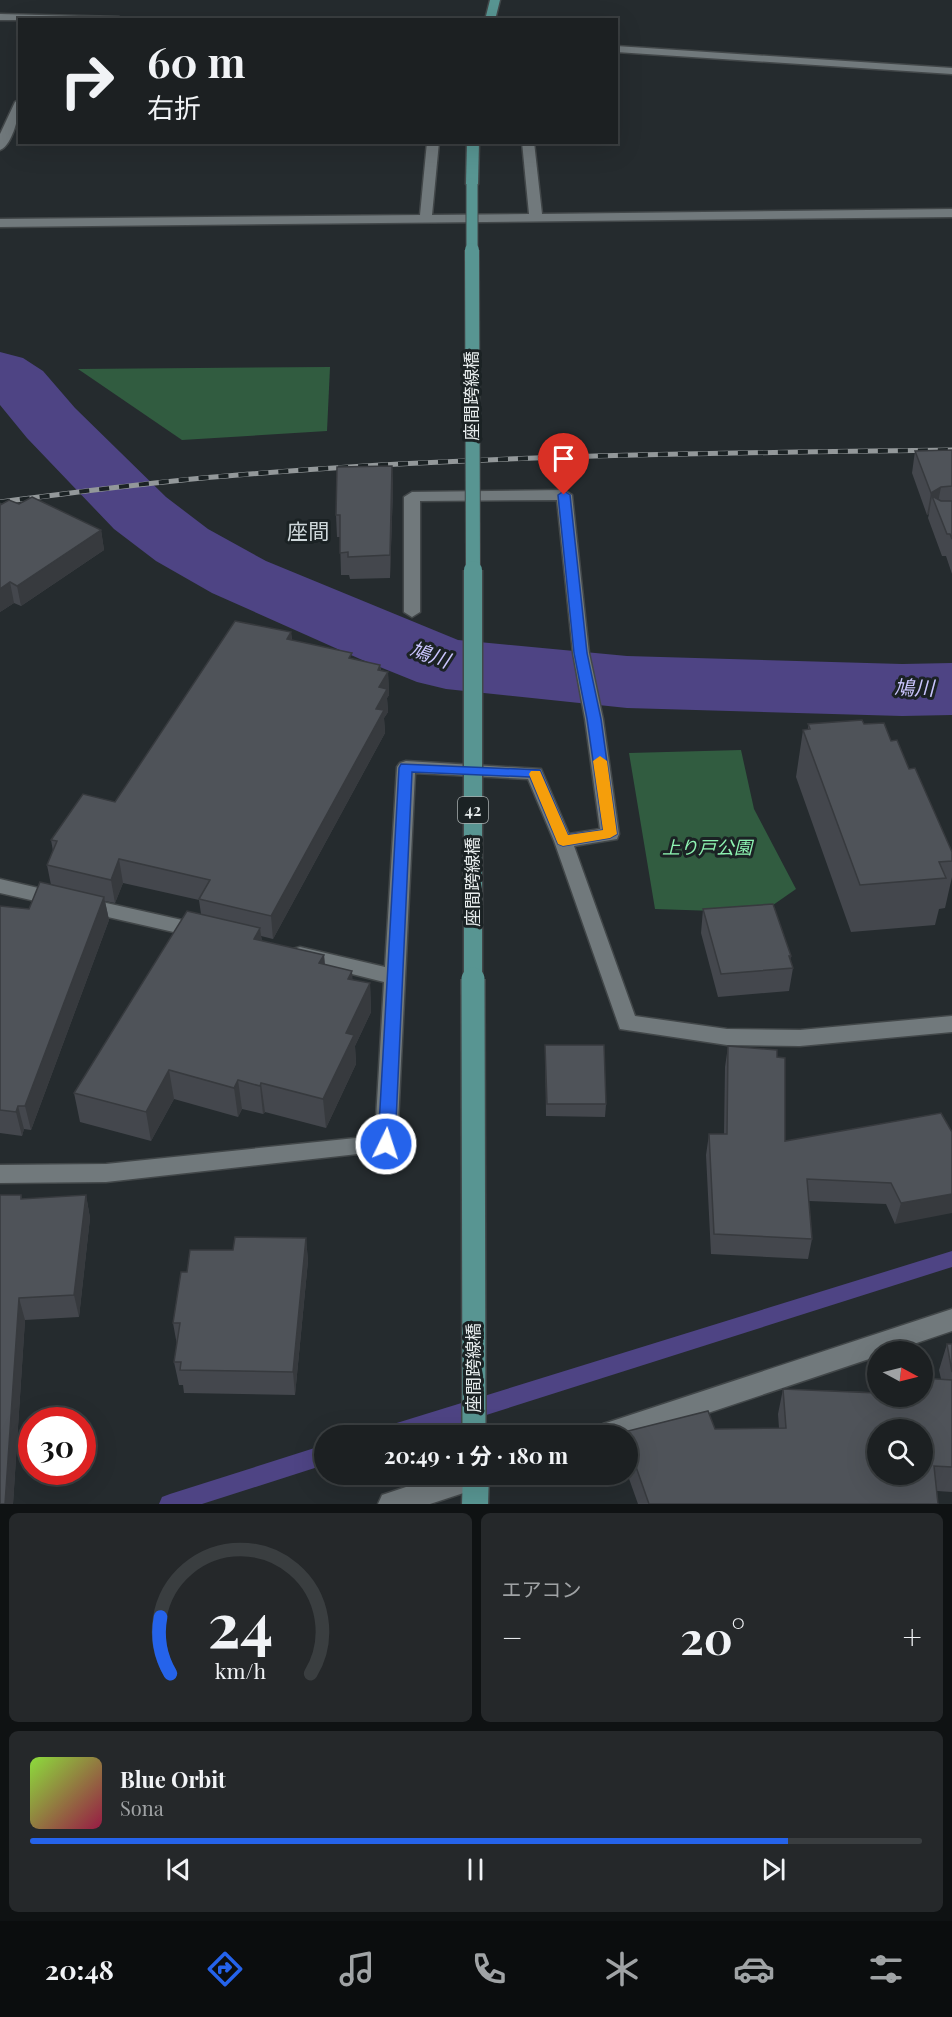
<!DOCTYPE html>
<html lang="ja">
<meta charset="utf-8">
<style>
:root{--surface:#1c2022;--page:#25282a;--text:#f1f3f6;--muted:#a0a3a5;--line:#3a3e40;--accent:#2563eb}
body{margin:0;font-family:"Playfair Display","Noto Sans JP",serif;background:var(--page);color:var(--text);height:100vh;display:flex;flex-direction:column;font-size:22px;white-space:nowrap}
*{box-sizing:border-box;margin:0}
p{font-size:20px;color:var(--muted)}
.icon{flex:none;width:33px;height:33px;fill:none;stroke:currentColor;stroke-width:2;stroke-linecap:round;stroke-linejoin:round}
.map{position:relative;height:1504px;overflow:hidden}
.sheet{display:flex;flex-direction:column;gap:9px;padding:9px;background:#0f1213;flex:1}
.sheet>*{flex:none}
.banner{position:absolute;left:18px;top:18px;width:600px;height:126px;border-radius:0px;box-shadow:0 6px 24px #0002,0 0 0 2px var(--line);background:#1c2022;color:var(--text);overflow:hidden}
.needle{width:39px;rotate:97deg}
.controls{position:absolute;left:867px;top:1341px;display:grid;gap:12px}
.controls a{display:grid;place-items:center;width:66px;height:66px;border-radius:50%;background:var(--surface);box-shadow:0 6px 24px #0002,0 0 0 2px var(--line);font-size:30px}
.speed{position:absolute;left:18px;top:1407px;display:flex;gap:12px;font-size:30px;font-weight:700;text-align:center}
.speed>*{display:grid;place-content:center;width:78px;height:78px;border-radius:50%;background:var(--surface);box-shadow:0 6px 24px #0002,0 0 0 2px var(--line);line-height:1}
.speed .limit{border:9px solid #d22;background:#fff;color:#111}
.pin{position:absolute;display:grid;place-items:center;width:51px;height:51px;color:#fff;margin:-62px -26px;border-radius:50% 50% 50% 0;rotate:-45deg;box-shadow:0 0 6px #0007}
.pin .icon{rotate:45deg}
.me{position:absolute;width:66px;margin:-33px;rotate:4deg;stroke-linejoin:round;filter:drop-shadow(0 0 4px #0008)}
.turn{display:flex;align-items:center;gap:21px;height:126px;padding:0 30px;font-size:27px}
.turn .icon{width:78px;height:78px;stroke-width:2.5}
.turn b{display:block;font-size:42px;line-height:51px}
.big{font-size:45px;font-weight:700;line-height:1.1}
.sheet .card{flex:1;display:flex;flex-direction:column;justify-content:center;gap:9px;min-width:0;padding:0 21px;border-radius:9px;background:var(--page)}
.sheet .dial{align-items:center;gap:0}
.dial svg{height:156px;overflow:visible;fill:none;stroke:var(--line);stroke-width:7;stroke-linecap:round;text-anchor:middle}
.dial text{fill:var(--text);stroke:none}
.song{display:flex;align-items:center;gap:18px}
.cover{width:72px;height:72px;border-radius:9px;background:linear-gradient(135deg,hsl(90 70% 55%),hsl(340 70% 35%))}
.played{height:6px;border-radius:3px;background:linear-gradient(90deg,var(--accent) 85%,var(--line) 85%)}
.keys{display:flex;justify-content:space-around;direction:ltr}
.heat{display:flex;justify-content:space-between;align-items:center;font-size:33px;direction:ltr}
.sheet .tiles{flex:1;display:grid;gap:9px;grid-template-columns:1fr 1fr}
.card:last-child{grid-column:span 2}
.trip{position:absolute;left:314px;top:1425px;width:324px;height:60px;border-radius:30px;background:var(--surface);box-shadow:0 6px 24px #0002,0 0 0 2px var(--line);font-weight:700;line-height:60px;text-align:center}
.tab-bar{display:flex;height:96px;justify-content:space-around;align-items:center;background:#0b0d0e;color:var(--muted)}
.tab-bar .icon{width:42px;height:42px}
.tab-bar .on{color:var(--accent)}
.tab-bar b{font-size:27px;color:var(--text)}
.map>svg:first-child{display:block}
.green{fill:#315c40}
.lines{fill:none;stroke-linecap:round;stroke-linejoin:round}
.stream{fill:#4e4484;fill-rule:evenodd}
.river{fill:#4e4484;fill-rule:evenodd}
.street-casing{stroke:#424749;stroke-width:3}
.secondary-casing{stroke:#424749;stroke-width:3}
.primary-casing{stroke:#424749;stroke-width:3}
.street{fill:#71797c;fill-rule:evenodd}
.secondary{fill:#71797c;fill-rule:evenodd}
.primary{fill:#589592;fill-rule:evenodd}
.rail-casing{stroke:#93989a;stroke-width:5}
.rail{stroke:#1b2224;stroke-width:4;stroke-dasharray:10;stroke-linecap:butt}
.primary-bridge-far3-casing{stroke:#424749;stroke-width:13;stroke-linecap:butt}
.primary-bridge-far2-casing{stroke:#424749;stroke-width:16;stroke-linecap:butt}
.primary-bridge-far1-casing{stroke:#424749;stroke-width:21;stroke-linecap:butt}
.primary-bridge-casing{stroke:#424749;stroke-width:26;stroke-linecap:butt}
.primary-bridge-far3{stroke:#589592;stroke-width:11}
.primary-bridge-far2{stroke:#589592;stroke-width:14}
.primary-bridge-far1{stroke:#589592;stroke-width:18}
.primary-bridge{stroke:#589592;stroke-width:23}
.wall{fill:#44474d}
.shaded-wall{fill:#373a3e}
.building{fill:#4f5359;stroke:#373a3e;stroke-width:1.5;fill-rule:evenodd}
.route{fill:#2563eb;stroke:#184099;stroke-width:1.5}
.slow{fill:#f59e0b}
.labels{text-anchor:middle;stroke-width:6;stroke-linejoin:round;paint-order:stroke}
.shield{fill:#1b2224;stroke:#a8aeaf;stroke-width:1.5}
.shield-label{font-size:16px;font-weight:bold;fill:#e5eaeb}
.street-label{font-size:18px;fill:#e5eaeb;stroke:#1b2224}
.park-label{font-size:18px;font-style:italic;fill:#8ef4b2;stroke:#1b2224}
.water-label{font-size:20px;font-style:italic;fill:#cac5fe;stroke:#1b2224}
.quarter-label{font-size:21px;fill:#cfd8db;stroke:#1b2224}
</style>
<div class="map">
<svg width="952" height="1504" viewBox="0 0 952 1504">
<rect width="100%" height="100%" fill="#252b2e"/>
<g class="green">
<polygon points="330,367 327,431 182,440 78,369"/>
<polygon points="741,750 754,809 796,889 773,905 715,911 655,909 629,753"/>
</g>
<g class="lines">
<g class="stream">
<polygon points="952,1251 952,1267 420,1436 377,1436 379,1429 387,1426"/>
<polygon points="324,1445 324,1465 202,1504 159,1504 162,1497 170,1494"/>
</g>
<polygon class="river" points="0,352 23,358 43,371 75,408 166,497 208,529 266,561 458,640 627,656 902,664 952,663 952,715 902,716 627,708 446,689 417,682 360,659 212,593 156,561 114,529 27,438 0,405"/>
<defs>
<g id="street">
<path d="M20,99C20,112 13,145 0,150V134L15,102Z"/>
<polygon points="427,142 439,142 432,215 529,214 522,142 534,142 542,214 952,209 952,217 0,227 0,219 420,215"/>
<polygon points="564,490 572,495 589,653 603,719 619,834 617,839 574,846 635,1016 727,1029 800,1030 952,1016 952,1032 800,1046 727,1045 620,1029 554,841 528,779 415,773 397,1144 394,1150 106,1182 0,1183 0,1165 106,1164 375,1136 384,982 300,961 293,959 290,954 293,949 300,947 385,967 397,767 400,763 406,761 541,769 569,834 600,829 585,719 573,653 557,500 420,501 420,612 412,617 404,612 404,497 412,492"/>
<polygon points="0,879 64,894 67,899 64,904 57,906 0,893"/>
<polygon points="84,898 200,924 207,926 210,931 207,936 200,938 77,910 74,905 77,900"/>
<polygon points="952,1309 952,1331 890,1352 878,1352 878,1356 627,1440 627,1436 590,1436 594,1428 603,1424"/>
<polygon points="445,1474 498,1474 494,1483 430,1504 378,1504 382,1495"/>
</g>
<g id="secondary">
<polygon points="0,14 119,17 124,20 0,20"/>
<polygon points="616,46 952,68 952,74 616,52"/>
</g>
<g id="primary">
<polygon points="490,0 500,0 495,20 485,20"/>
<polygon points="467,142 479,142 478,184 472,188 466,184"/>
<polygon points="463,1474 489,1474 488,1504 462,1504"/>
</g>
</defs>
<use href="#street" class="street-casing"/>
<use href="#secondary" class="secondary-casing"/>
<use href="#primary" class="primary-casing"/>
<use href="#street" class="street"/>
<use href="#secondary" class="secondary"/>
<use href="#primary" class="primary"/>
<defs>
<path id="rail" d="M0,502C79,492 158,481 238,475C476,455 714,453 952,450"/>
</defs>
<use href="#rail" class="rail-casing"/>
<use href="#rail" class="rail"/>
<defs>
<polyline id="primary-bridge-far3" points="472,184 472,251"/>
<polyline id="primary-bridge-far2" points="472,250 473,571"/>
<polyline id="primary-bridge-far1" points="473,570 473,981"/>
<polyline id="primary-bridge" points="473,979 474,1436"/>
</defs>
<use href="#primary-bridge-far3" class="primary-bridge-far3-casing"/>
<use href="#primary-bridge-far2" class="primary-bridge-far2-casing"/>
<use href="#primary-bridge-far1" class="primary-bridge-far1-casing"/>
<use href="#primary-bridge" class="primary-bridge-casing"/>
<use href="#primary-bridge-far3" class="primary-bridge-far3"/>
<use href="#primary-bridge-far2" class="primary-bridge-far2"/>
<use href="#primary-bridge-far1" class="primary-bridge-far1"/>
<use href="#primary-bridge" class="primary-bridge"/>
</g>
<g class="wall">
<polygon points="952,450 952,574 946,556 942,556 928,518 929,514 927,515 912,473 915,451"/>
<polygon points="392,466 393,488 390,578 350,579 349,575 341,575 340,537 337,537 336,515"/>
<polygon points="19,504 101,530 104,550 21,606 14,603 0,612"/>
<polygon points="291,632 292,640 352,659 380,665 381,670 388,672 389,695 387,698 388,712 384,718 385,733 273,939 261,936 262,941 324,955 325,965 352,980 370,983 371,1012 355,1046 356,1064 326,1128 265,1112 263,1114 242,1109 238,1117 174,1099 151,1141 80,1122 74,1093 201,914 199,900 123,883 115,903 105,901 109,920 31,1130 24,1129 22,1136 0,1133 0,906 29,909 51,885 47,865 53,851 51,840 115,802"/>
<polygon points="808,724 864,724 891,741 909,769 952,852 952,877 945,908 939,909 935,925 851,932 796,777 803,730 808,730"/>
<polygon points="703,909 791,956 790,960 793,968 789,991 718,997 701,933"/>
<polygon points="545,1045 606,1104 605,1117 546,1116"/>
<polygon points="728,1046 777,1057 785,1141 941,1113 895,1224 886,1204 809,1201 812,1239 808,1259 711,1254 706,1155 709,1134 724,1134 725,1067"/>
<polygon points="21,1195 22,1199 86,1195 90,1218 79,1317 25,1320 13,1504 0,1504"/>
<polygon points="306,1238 308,1261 295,1395 184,1393 183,1385 179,1385 174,1362 177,1345 173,1323 187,1272 233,1250"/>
<polygon points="947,1344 952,1344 952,1492 937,1491 938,1504 638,1504 627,1473 627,1436 624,1436 624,1432 715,1429 779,1428 778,1414 783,1389 870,1392 874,1376 941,1379 939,1370"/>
</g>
<g class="shaded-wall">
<polygon points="392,466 393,488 390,578 390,555"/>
<polygon points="941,487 937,508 932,496 929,514 927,515 931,493"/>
<polygon points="101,530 104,550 21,606 17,586"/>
<polygon points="10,582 14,603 0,612 0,589"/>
<polygon points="291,632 293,655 287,639"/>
<polygon points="380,665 381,683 388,672 389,695 387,698 388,712 384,718 385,733 273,939 271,916"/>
<polygon points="119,859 123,883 115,903 111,880"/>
<polygon points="104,897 109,920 31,1130 25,1106"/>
<polygon points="260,928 264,956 254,939"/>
<polygon points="324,955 326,984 319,963"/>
<polygon points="352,971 354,1000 348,979"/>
<polygon points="370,983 371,1012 355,1046 356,1064 326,1128 323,1099 346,1033"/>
<polygon points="169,1070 174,1099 151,1141 146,1112"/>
<polygon points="238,1080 242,1109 238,1117 234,1088"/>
<polygon points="261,1083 265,1112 263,1114 260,1086"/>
<polygon points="18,1106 24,1129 22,1136 16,1112"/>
<polygon points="952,1194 952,1213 895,1224 901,1203"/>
<polygon points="86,1195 90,1218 79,1317 74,1295"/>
<polygon points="306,1238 308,1261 295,1395 293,1372"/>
<polygon points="19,1298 25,1320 13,1504 5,1504"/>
</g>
<g class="building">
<polygon points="952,450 952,486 941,487 931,493 915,451"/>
<polygon points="392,466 390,555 348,557 348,552 340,553 340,515 336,515 337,467"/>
<polygon points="932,496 941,501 952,501 952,539 950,534 947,534"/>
<polygon points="32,497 101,530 17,586 10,582 0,589 0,505 9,500 19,504"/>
<polygon points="235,621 291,632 287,639 352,653 349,658 380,665 378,670 388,672 379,687 387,689 376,709 384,710 271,916 199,899 210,880 119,859 111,880 47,865 57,841 51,840 83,794 115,802"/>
<polygon points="862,720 864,724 884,723 891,741 897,740 909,769 915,768 952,852 952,861 939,862 946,878 860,885 803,730 810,729 808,724"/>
<polygon points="40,882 104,897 25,1106 18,1106 16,1112 0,1110 0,906 29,909"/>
<polygon points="773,904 791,956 789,956 793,968 721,974 703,909"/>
<polygon points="187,911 260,928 254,939 324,955 319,963 352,971 348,979 370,983 346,1033 354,1035 323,1099 261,1083 260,1086 238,1080 234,1088 169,1070 146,1112 74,1093"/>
<polygon points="545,1045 604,1045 606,1104 547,1104"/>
<polygon points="728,1046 777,1050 777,1057 785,1058 785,1141 941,1113 952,1132 952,1194 901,1203 891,1183 807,1179 812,1239 714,1234 709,1134 727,1134"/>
<polygon points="0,1195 21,1195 21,1199 86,1195 74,1295 19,1298 5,1504 0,1504"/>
<polygon points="235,1237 306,1238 293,1372 180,1370 181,1362 174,1362 180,1323 173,1323 181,1272 187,1272 190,1250 233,1250"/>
<polygon points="947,1344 952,1344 952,1372"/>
<path d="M874,1376H878V1396H922V1378L952,1380V1467L934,1466L938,1504H649L627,1441V1436H625L624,1432L708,1411L715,1429L786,1428L783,1389L876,1393ZM878,1430H922V1474H878Z"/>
</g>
<polygon class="route" points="564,491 570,495 587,653 601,719 617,834 610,838 563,846 558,844 530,777 412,772 395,1144 392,1149 386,1151 380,1149 378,1144 399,768 401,764 540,770 568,835 603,830 587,719 574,653 558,495"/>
<polygon class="slow" points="600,756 607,761 617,834 610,838 563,846 558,844 529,774 531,771 540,771 568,835 603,830 593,761"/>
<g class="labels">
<rect class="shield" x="458" y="797" width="30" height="26" rx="4.5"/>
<g class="shield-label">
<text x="473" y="816">42</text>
</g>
<g class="street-label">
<text transform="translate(472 396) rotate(-90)" y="6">座間跨線橋</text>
<text transform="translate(473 882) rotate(-90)" y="6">座間跨線橋</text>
<text transform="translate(474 1368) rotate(-90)" y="6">座間跨線橋</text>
</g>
<g class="park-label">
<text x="707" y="854">上り戸公園</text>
</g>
<g class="water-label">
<text transform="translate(430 655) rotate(19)" y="7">鳩川</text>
<text transform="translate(914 688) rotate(1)" y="7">鳩川</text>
</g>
<g class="quarter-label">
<text x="308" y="539">座間</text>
</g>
</g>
</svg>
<div class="controls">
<a><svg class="needle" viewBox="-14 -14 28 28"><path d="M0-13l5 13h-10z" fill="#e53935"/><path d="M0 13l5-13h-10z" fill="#a0a3a5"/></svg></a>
<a><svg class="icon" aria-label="search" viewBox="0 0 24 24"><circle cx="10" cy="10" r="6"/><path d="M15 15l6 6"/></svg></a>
</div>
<div class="speed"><div class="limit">30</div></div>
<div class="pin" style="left:564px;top:495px;background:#d93025"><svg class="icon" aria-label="arrive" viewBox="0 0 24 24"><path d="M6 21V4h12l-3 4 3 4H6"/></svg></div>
<svg class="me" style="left:386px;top:1144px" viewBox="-20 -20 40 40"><circle r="17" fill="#2563eb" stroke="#fff" stroke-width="3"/><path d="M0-11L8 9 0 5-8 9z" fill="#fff"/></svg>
<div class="trip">20:49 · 1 分 · 180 m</div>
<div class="banner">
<div class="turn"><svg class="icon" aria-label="right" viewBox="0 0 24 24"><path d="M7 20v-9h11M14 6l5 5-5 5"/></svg><div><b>60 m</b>右折</div></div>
</div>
</div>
<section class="sheet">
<div class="tiles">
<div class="card dial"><svg viewBox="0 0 100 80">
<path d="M14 69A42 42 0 1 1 86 69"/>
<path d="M14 69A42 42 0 0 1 9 40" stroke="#2563eb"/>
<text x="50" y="56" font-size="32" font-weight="700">24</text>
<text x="50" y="72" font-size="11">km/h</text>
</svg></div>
<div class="card"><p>エアコン</p>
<div class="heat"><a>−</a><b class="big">20°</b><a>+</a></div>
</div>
<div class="card">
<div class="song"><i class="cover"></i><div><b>Blue Orbit</b><p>Sona</p></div></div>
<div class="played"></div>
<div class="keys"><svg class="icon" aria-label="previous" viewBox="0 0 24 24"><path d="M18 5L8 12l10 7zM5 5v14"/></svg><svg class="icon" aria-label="pause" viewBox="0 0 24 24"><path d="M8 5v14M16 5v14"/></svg><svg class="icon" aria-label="next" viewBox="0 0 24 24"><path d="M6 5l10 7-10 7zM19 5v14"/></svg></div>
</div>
</div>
</section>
<nav class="tab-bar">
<b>20:48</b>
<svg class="icon on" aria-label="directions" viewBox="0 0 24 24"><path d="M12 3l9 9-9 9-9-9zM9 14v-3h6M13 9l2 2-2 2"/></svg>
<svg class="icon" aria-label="music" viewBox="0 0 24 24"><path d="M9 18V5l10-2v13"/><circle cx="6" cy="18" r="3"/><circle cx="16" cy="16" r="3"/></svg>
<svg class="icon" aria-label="phone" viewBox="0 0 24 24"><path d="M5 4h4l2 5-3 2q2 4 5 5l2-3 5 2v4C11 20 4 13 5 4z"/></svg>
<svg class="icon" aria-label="climate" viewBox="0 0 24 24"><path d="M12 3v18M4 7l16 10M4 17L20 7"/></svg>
<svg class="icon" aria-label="car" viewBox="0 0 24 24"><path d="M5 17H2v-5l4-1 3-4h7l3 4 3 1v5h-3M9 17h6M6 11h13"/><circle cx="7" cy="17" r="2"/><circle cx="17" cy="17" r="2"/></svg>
<svg class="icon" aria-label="filters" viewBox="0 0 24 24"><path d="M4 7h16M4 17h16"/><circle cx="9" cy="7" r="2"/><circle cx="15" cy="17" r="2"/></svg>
</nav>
